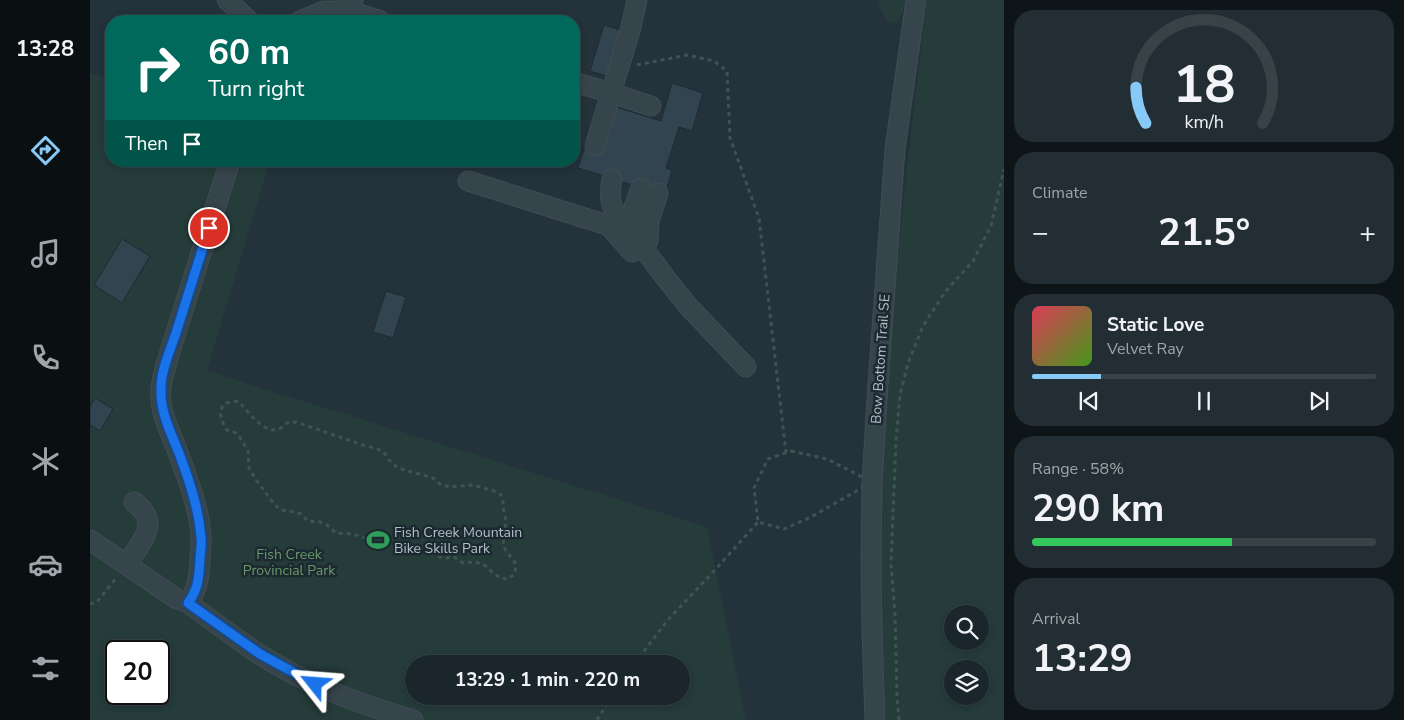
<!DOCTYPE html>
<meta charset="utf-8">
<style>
:root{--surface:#1a262c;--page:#232e34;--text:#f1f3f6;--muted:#9fa5a9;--line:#384348;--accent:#87c9f7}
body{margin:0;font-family:"Nunito Sans",sans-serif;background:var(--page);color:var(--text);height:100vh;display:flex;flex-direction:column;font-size:19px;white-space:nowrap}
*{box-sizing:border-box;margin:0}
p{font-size:16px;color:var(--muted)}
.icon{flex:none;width:28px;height:28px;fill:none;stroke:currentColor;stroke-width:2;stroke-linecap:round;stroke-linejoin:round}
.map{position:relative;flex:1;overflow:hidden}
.side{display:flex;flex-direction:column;gap:10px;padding:10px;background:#0e1518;width:400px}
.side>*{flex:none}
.top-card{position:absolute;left:15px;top:15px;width:475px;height:152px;border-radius:20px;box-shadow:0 2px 8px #0003,0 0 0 1px var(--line);background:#00695c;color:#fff;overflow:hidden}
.tools{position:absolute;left:854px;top:605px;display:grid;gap:10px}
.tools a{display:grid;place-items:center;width:45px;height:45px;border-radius:50%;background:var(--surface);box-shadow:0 2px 8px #0003,0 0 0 1px var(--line);font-size:25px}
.speed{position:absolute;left:15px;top:640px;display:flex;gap:10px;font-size:25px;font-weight:700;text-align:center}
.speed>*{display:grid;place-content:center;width:65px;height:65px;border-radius:50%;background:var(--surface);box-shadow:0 2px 8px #0003,0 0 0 1px var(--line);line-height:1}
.speed .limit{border:2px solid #111;border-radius:8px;background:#fff;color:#111}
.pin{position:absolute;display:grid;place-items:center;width:42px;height:42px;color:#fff;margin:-21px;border:2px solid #fff;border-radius:50%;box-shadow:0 1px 5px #0007}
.me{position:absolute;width:55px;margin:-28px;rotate:298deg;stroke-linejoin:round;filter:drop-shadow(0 0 4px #0008)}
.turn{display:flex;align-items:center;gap:18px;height:105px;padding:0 20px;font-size:22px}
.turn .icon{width:65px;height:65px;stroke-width:2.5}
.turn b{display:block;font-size:35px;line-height:42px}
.then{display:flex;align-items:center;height:48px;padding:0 20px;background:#0003;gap:10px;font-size:19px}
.big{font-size:38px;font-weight:700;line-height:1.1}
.side .widget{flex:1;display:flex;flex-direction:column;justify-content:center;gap:8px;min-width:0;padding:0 18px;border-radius:20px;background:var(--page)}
.side .dial{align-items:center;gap:0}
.dial svg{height:130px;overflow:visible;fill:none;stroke:var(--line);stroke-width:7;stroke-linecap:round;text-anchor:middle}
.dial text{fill:var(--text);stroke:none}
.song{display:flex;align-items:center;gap:15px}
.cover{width:60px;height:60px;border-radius:8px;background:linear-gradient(135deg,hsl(350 70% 55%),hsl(100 70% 35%))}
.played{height:5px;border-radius:2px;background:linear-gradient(90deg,var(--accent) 20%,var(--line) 20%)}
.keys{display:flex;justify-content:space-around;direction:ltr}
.heat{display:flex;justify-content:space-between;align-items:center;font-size:28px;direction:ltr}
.charge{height:8px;border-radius:4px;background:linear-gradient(90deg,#34c759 58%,var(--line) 0)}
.trip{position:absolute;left:315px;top:655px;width:285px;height:50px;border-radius:25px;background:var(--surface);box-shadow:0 2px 8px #0003,0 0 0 1px var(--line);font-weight:700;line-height:50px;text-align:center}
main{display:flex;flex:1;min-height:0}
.tab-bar{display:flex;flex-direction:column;width:90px;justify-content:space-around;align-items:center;background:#0a0f12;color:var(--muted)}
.tab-bar .icon{width:35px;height:35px}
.tab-bar .current{color:var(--accent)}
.tab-bar b{font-size:22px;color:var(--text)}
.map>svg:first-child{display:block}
.green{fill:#253c3a;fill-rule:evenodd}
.building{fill:#32444f;stroke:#1e2b32}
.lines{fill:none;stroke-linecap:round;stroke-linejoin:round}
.minor-casing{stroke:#404d54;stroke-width:21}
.path{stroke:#3d5552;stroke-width:3;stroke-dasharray:4 4;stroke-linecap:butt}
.minor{stroke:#36444c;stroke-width:19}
.route-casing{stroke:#114b97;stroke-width:12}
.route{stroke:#1a73e8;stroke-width:9}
.labels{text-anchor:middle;stroke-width:5;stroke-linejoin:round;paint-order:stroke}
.street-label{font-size:14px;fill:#b2bec7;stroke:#1c2930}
.poi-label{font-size:14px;fill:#b2bec7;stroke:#1c2930;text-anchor:start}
.park-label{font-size:14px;fill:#69986a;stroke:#1c2930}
</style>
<main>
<nav class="tab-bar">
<b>13:28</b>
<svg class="icon current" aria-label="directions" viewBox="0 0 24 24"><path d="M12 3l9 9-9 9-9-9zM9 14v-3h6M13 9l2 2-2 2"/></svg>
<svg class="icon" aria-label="music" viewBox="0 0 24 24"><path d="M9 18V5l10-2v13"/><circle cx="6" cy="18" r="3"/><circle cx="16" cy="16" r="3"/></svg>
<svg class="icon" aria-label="phone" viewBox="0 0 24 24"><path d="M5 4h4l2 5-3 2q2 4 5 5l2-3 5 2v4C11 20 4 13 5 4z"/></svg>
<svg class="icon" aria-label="climate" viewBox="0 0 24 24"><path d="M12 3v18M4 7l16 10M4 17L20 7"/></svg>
<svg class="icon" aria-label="car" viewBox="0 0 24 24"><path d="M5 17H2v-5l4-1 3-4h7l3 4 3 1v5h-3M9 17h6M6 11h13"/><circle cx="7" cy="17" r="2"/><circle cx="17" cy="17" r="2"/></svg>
<svg class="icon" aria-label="filters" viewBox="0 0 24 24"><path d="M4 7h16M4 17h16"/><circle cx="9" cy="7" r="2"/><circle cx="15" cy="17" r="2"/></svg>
</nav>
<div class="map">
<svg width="914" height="720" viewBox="0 0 914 720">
<rect width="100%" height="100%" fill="#23323b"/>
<g class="green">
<polygon points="788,0 815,0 813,12 806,23 799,24 789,6"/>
<path d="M837,0H914V720H796C793,649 788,579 791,508C796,338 816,169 837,0ZM862,614H890V641H862ZM862,669H890V696H862Z"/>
<path d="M0,73L21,80V161H180L117,371L617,527L656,720H0ZM26,651H69V694H26ZM324,664H591V696H324Z"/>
</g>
<g class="building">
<polygon points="514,25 537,32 523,78 500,71"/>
<polygon points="582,83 613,93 602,131 589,127 576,168 582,170 575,195 488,168 496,143 526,107 571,121"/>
<polygon points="32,239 60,256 32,303 4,285"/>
<polygon points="296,291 316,297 303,338 283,332"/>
<polygon points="5,398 23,409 10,431 0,425 0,407"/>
</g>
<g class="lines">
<defs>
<g id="minor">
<polyline points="137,0 159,21"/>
<polyline points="260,11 291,21"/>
<polyline points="210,21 234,11 260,11 263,0"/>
<polyline points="484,82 521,93 540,31 547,0"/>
<polyline points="505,146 521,93 561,106"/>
<path d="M522,179C516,210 527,214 545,237"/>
<polyline points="378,181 514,224 521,228 542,252 558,241 559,221 568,193"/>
<polyline points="551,188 543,210 545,237 574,276 598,306 656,367"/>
<path d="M0,540L87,599L98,603C121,620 145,638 169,654C217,685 270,704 323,720"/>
<path d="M37,564C51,542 72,523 44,502"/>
<path d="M98,603C108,590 109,576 110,560C110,553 111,547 111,540C111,513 98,480 89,455C83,439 75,424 72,408C68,389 74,372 79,355L140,161"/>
<polyline points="785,720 782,631 781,558 782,482 788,384 805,149 826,0"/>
</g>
</defs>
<use href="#minor" class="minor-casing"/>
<g class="path">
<polyline points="547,65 597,55 624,61 637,71 640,138 669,218 696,453"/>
<path d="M144,401L149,402C160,413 179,443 197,423L206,422L273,445L288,449L295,454L299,460L308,468L343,478L351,485L361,487L383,485L407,492L411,495L413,502V508L416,520L413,545L415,549L426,564L425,572L424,575L417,579L411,578L403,573L396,566L389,563L385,562L373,563L364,557L355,558L345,556C338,546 330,552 320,551C300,550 282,539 262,534C257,533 251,534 246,533L237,525L230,522L218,521L211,514L205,512L191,510L184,504L167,481L159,468L158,451L151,439L146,433L137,430C132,423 126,410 136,403C136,403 143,402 144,401Z"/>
<polygon points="701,451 737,459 782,482 721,517 694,529 668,522 664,488 678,459"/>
<polyline points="0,604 7,602 27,577"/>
<polyline points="544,664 577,621 624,571 668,522"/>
<polyline points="507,720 522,696"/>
<polyline points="809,720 807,697 805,615 801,564 806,440 810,395 818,363 833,326 855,292 883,261 901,226 914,169"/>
</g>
<use href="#minor" class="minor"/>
</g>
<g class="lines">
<defs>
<path id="route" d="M119,228C108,263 97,298 86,333C80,351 70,372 71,392C71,414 81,433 89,453C99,480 109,509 111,538C112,545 110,553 110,560C109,577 108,590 98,603L170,654L225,684"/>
</defs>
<use href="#route" class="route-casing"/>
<use href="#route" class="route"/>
</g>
<defs>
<symbol id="stadium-bare" viewBox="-9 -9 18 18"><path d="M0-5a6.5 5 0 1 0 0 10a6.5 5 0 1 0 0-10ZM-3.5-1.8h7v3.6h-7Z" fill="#2e9e5b" stroke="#1c2930" stroke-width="2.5" paint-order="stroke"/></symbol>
</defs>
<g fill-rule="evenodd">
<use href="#stadium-bare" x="272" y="524" width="32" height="32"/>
</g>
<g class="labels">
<g class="street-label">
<text transform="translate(790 359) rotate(-86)" y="5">Bow Bottom Trail SE</text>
</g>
<g class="poi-label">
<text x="304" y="537">Fish Creek Mountain<tspan x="304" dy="16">Bike Skills Park</tspan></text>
</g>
<g class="park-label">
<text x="199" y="559">Fish Creek<tspan x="199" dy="16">Provincial Park</tspan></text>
</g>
</g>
</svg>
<div class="tools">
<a><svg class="icon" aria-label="search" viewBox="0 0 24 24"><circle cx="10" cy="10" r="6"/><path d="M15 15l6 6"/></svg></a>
<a><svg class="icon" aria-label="layers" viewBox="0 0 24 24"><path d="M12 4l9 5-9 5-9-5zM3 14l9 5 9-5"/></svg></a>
</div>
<div class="speed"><div class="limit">20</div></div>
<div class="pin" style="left:119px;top:228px;background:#d93025"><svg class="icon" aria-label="arrive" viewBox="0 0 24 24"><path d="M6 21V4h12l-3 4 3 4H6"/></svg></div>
<svg class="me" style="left:225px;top:684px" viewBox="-20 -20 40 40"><path d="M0-17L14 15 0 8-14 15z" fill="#1a73e8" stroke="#fff" stroke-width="4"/></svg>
<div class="trip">13:29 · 1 min · 220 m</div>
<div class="top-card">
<div class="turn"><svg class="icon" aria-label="right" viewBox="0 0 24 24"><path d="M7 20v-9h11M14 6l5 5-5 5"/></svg><div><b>60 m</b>Turn right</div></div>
<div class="then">Then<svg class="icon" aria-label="arrive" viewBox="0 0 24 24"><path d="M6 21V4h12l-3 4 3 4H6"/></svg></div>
</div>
</div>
<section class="side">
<div class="widget dial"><svg viewBox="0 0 100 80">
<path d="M14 69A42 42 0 1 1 86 69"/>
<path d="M14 69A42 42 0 0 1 8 47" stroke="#87c9f7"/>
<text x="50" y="56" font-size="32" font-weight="700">18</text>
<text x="50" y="72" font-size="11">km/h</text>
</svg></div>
<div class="widget"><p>Climate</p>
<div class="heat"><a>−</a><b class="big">21.5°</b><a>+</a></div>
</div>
<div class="widget">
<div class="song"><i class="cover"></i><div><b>Static Love</b><p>Velvet Ray</p></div></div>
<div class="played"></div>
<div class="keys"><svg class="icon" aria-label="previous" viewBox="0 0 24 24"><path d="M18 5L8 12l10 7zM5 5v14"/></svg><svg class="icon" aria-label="pause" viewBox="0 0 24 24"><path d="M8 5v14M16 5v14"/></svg><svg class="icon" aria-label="next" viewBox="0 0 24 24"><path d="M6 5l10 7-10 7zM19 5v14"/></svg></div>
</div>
<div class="widget"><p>Range · 58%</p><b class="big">290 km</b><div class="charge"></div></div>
<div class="widget"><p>Arrival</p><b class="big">13:29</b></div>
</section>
</main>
